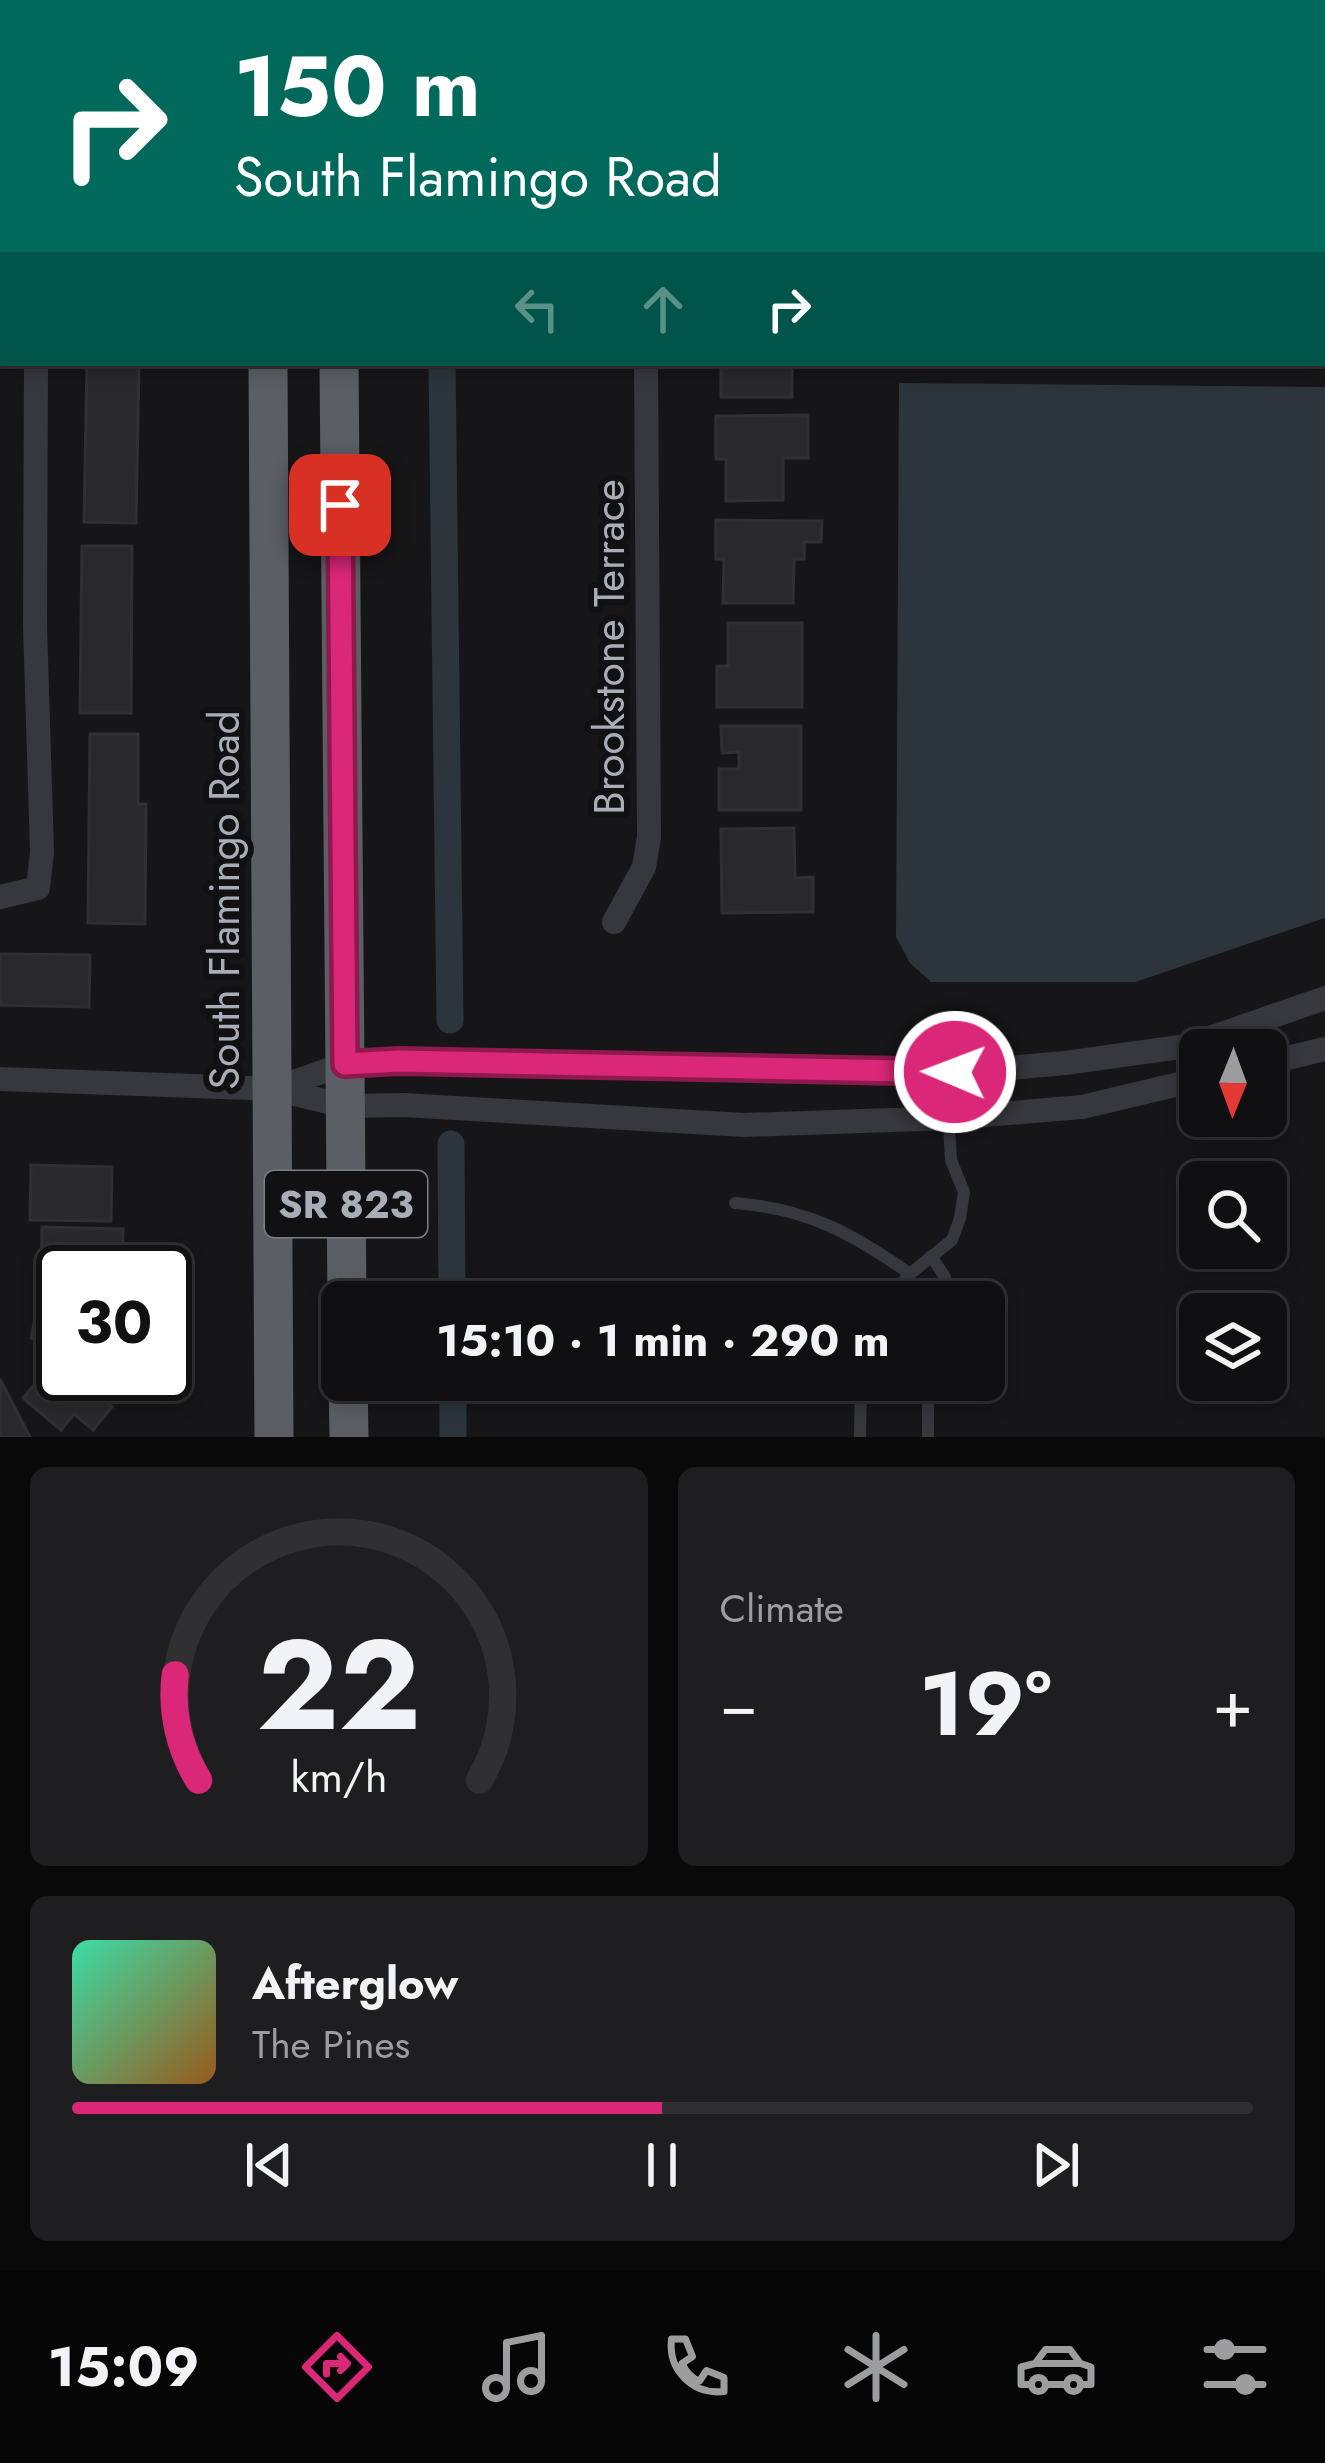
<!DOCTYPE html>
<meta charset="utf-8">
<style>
:root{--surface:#101012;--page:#1e1e20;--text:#f1f3f6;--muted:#9c9d9f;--line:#303032;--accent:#db2777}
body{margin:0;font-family:Jost,sans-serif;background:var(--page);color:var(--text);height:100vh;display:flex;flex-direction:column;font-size:45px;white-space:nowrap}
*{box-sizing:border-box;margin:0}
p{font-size:39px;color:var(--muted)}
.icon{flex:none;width:66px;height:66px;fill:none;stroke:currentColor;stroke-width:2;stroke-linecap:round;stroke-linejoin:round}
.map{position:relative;height:1437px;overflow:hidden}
.drawer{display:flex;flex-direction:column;gap:30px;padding:30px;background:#09090a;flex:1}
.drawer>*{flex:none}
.banner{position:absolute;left:0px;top:0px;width:1326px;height:366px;box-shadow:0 6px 18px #0003,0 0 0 3px var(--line);background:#00695c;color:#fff;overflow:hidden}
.needle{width:78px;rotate:181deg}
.controls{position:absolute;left:1179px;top:1029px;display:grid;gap:24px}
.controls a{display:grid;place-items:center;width:108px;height:108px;border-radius:18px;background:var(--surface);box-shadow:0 6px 18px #0003,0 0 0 3px var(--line);font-size:60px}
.speed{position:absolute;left:36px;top:1245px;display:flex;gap:24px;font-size:60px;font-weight:700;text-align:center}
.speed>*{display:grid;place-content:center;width:156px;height:156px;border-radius:50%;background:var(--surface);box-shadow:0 6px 18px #0003,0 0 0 3px var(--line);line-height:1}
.speed .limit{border:6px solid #111;border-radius:18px;background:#fff;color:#111}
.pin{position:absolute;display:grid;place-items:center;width:102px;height:102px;color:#fff;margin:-51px;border-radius:24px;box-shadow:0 6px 18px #0006}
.me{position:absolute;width:132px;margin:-66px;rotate:271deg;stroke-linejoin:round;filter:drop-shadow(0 0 9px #0008)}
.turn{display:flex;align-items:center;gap:42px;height:252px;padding:0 36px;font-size:54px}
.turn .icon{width:156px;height:156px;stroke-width:2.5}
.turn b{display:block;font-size:84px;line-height:102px}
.lanes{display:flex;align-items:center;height:114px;padding:0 36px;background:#0003;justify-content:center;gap:60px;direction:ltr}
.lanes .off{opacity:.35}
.big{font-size:90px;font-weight:700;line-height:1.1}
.drawer .tile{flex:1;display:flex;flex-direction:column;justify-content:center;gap:18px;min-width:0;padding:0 42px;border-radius:18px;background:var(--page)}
.drawer .dial{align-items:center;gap:0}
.dial svg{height:312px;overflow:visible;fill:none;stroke:var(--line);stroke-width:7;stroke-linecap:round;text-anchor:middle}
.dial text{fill:var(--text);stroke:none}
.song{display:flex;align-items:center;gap:36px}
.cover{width:144px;height:144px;border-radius:18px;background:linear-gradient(135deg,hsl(160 70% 55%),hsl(30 70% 35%))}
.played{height:12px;border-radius:6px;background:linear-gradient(90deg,var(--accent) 50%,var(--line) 50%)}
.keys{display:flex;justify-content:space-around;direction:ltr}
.heat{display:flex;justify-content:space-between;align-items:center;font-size:66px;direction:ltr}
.drawer .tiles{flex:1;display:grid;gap:30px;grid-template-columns:1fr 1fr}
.tile:last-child{grid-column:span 2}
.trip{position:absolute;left:321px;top:1281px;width:684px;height:120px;border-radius:18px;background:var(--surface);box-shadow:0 6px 18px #0003,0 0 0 3px var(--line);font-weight:700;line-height:120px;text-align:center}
.menu{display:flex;height:192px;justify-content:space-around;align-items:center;background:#060607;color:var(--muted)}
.menu .icon{width:84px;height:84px}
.menu .on{color:var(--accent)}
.menu b{font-size:54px;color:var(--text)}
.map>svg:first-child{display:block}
.water{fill:#2c353c}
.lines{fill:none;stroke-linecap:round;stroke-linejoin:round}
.canal{stroke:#2c353c;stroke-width:27}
.building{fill:#29292c;stroke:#303034;stroke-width:3}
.service{stroke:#37383d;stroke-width:12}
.minor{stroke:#37383d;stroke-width:24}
.trunk{stroke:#5b5e65;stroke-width:39}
.route-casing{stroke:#8e194d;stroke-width:30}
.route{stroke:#db2777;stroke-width:21}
.labels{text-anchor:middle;stroke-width:12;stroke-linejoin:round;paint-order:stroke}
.shield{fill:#111113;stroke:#7b7e86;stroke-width:3}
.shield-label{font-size:39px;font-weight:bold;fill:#a8adb8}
.street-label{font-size:42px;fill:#a8adb8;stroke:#111113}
</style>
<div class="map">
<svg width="1325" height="1437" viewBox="0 0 1325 1437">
<rect width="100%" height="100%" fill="#161618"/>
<polygon class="water" points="899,383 1325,387 1325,918 1135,982 931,982 910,963 896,937"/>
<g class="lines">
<g class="canal">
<polyline points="438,0 438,3"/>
<polyline points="442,363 450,1020"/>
<polyline points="451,1144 452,1302"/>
<polyline points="453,1380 453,1437"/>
</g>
</g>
<g class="building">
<polygon points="0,0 80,0 3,3 3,24"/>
<rect x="874" y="0" width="83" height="3"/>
<rect x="978" y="0" width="83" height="3"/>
<polygon points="1185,0 1269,0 1185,3"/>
<polygon points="1287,0 1325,0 1325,74 1323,3"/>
<rect x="1323" y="213" width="2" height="84"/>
<polygon points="87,363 139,363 136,523 84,522"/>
<rect x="721" y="363" width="71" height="34"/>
<polygon points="808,415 808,458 783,458 783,500 726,501 726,459 716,459 716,416"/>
<polygon points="716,520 822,521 821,542 804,542 804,559 794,559 793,603 723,603 724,559 716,559"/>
<polygon points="82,546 132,546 131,713 80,713"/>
<polygon points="728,623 802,623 802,707 717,707 717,666 728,666"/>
<polygon points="721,726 801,726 801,810 719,810 719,769 739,769 739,752 722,753"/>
<polygon points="90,734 138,734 138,804 146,804 145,924 88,923"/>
<polygon points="794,828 795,878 813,877 813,912 722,913 721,829"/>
<polygon points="0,954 90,955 89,1007 0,1005"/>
<polygon points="31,1165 112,1167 111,1221 30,1220"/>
<polygon points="42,1227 123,1229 122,1272 63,1272 63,1281 41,1281"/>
<polygon points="41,1289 63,1294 63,1345 31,1338"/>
<polygon points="56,1359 63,1365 63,1374 73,1374 112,1407 93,1430 74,1414 61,1430 23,1398"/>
<polygon points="0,1379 30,1437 0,1437"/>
</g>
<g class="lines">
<g class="service">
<path d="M735,1203C808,1209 852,1233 910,1274"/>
<polyline points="931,1256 945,1277 936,1302"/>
<polyline points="885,1302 910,1274 952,1240 960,1218 964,1192 951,1160 946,1074"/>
<polyline points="928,1380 928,1437"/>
<polyline points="860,1437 861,1380"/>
</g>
<g class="minor">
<polyline points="0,69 3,69"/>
<polyline points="1323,141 1325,141"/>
<polyline points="0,897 38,888 42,852 35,625 36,363"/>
<polyline points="614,922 644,867 649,837 646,363"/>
<polyline points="1266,1063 1325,1049"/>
<polyline points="0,1079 274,1089 345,1106 404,1105 744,1125 949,1118 1082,1107 1200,1079"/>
<polyline points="276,1088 345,1064 399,1061 954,1073 1065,1063 1187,1046 1325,998"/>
</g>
<g class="trunk">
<polyline points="266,0 266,3"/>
<polyline points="337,0 337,3"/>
<polyline points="268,363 274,1437"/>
<polyline points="339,363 347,1302"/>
<polyline points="348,1380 349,1437"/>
</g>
</g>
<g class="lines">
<defs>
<polyline id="route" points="340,505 345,1064 399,1061 955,1072"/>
</defs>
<use href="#route" class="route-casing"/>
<use href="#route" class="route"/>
</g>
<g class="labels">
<rect class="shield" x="265" y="1171" width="162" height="66" rx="9"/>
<g class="shield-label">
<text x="346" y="1218">SR 823</text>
</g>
<g class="street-label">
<text transform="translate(609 647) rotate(-90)" y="15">Brookstone Terrace</text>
<text transform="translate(224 900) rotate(-90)" y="15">South Flamingo Road</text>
</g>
</g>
</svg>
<div class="controls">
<a><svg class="needle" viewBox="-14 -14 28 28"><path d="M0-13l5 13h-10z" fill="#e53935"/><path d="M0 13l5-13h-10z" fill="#9c9d9f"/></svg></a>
<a><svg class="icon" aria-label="search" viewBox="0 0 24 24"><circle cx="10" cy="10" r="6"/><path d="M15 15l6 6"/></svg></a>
<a><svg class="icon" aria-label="layers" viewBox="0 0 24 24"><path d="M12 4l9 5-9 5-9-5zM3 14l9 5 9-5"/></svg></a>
</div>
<div class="speed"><div class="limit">30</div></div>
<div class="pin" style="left:340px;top:505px;background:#d93025"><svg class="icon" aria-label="arrive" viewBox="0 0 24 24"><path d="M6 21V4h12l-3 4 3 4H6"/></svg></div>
<svg class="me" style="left:955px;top:1072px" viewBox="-20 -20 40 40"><circle r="17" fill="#db2777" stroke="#fff" stroke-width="3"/><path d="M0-11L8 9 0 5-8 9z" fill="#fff"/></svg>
<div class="trip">15:10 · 1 min · 290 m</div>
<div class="banner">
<div class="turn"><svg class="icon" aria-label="right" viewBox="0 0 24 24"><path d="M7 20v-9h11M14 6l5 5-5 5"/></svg><div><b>150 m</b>South Flamingo Road</div></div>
<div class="lanes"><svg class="icon off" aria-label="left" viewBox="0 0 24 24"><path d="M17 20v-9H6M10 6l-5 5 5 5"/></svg><svg class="icon off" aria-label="ahead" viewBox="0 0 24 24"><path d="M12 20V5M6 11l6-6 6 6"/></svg><svg class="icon" aria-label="right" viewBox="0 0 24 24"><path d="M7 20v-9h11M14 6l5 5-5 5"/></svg></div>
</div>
</div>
<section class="drawer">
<div class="tiles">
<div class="tile dial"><svg viewBox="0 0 100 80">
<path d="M14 69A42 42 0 1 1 86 69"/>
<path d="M14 69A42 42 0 0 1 8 42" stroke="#db2777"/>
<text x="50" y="56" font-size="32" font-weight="700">22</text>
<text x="50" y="72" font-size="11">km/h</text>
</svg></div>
<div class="tile"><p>Climate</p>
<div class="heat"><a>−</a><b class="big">19°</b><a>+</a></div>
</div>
<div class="tile">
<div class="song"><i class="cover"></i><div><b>Afterglow</b><p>The Pines</p></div></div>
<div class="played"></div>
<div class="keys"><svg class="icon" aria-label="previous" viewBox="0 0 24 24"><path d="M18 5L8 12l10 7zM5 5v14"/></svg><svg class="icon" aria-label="pause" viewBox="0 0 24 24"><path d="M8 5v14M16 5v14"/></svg><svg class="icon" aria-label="next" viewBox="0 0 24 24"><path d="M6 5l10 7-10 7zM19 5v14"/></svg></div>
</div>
</div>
</section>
<nav class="menu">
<b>15:09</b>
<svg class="icon on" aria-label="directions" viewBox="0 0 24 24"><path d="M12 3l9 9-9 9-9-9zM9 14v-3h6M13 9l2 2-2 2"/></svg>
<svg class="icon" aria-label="music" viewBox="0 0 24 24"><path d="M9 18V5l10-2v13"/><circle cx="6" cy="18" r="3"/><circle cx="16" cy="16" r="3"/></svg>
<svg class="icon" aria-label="phone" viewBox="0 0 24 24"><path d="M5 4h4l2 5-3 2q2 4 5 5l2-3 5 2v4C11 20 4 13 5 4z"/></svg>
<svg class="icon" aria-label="climate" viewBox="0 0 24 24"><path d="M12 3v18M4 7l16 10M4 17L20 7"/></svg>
<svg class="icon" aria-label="car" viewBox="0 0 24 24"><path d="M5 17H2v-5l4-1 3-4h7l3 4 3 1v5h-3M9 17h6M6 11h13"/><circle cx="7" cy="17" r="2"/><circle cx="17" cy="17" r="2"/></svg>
<svg class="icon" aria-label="filters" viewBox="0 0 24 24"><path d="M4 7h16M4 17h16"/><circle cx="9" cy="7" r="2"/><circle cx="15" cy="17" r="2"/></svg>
</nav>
